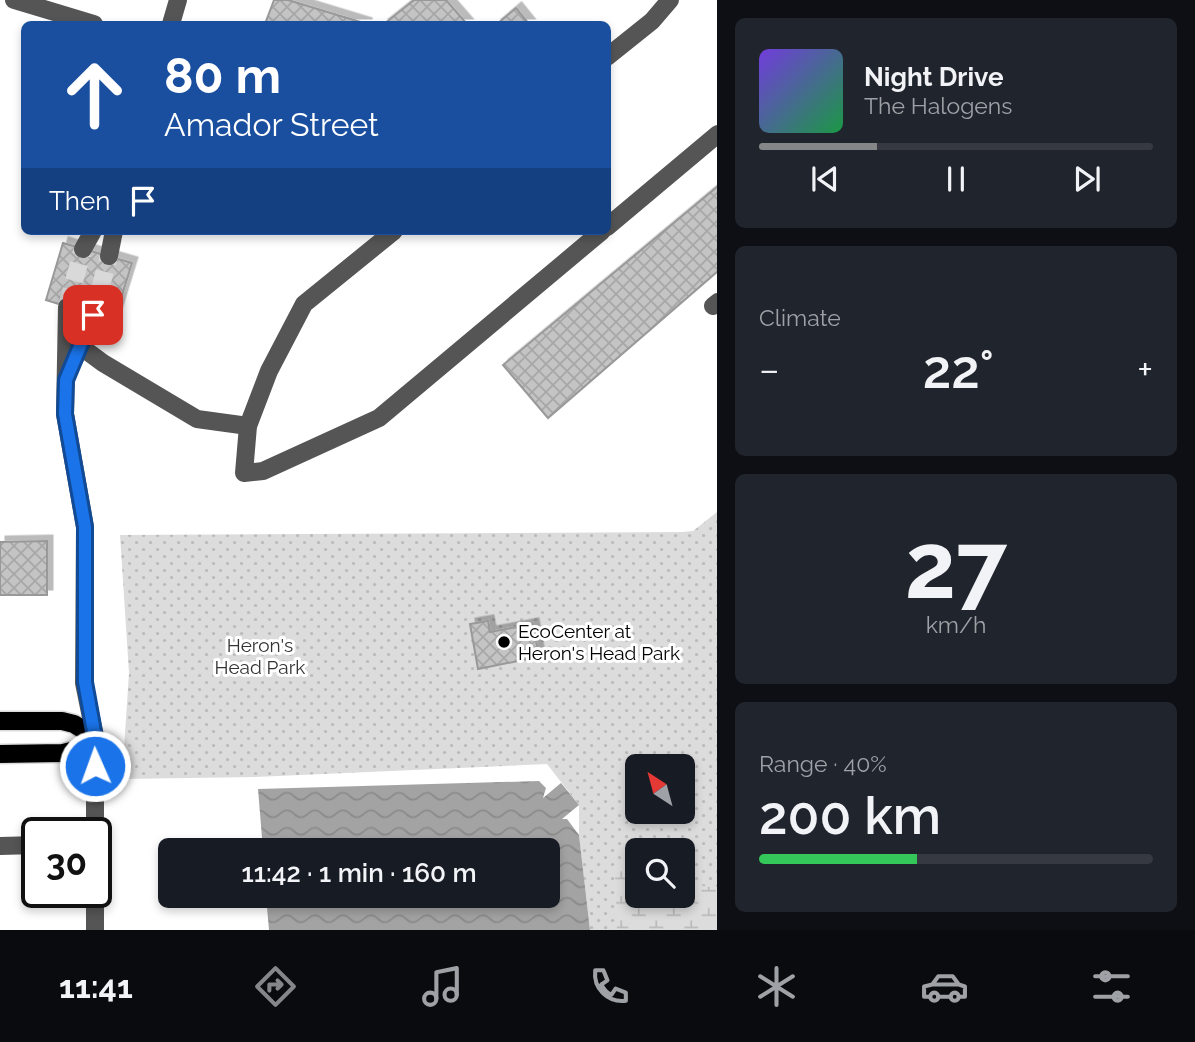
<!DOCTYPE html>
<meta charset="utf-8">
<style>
:root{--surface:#171b24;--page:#20242c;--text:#f1f3f6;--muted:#9ea1a6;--line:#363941;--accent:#858687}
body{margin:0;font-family:Raleway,sans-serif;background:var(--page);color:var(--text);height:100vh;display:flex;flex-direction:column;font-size:26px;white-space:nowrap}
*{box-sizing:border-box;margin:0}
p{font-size:23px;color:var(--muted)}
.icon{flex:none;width:38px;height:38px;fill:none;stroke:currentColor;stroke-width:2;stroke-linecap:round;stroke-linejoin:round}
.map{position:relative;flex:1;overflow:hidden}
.drawer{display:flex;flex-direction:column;gap:18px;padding:18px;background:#0d0f14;width:478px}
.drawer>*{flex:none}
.top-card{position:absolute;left:21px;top:21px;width:590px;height:214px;border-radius:10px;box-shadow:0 4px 10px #0003;background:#1a4fa0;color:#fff;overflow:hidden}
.needle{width:46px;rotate:324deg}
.fabs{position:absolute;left:625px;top:754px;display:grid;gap:14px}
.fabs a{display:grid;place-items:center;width:70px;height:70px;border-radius:10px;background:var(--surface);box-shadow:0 4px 10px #0003;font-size:35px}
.speed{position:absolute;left:21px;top:817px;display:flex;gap:14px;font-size:35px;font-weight:700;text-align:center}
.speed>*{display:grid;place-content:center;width:91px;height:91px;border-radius:50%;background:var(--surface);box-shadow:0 4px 10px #0003;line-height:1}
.speed .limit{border:4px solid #111;border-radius:10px;background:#fff;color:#111}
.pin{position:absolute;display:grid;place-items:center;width:60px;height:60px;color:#fff;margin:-30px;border-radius:14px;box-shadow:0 4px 10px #0006}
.me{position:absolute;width:77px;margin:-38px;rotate:358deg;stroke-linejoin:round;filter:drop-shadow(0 0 5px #0008)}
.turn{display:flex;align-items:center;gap:24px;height:147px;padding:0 28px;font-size:32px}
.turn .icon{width:91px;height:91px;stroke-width:2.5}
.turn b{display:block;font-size:49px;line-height:60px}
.then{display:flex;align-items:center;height:66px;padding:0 28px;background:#0003;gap:14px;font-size:26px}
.big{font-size:52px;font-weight:600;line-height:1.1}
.drawer .tile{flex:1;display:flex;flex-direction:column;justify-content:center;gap:10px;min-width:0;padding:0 24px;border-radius:10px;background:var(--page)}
.drawer .dial{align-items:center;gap:0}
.dial b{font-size:91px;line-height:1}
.song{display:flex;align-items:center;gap:21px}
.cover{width:84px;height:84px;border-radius:10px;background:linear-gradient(135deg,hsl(260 70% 55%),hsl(140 70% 35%))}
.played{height:7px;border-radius:4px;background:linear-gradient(90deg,var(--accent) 30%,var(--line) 30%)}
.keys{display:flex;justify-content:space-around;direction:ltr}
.heat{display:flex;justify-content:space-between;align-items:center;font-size:38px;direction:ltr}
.charge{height:10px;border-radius:5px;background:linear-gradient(90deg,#34c759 40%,var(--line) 0)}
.trip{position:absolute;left:158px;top:838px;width:402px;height:70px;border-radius:10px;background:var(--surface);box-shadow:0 4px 10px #0003;font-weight:600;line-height:70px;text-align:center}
.tabs{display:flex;height:112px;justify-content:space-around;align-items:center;background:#090b0e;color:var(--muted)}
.tabs .icon{width:49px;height:49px}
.tabs .current{color:var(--accent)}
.tabs b{font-size:32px;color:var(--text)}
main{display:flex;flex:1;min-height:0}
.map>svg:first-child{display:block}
.green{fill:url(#green-dots);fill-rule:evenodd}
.wetland{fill:url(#wetland-marsh)}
.water{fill:url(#water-waves)}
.building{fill:url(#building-cross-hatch);stroke:#999;stroke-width:2;filter:url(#shadow)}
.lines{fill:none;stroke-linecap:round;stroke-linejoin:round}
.minor-tunnel{stroke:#d9d9d9;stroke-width:18;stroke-dasharray:18 9;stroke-linecap:butt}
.major-casing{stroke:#dbdbdb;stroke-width:21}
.minor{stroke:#555;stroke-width:18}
.major{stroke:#000;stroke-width:18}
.route-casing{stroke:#114b97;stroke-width:18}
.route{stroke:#1a73e8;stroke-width:12}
.poi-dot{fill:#000;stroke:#fff;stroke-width:2.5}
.labels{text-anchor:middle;stroke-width:6;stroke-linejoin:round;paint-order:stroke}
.poi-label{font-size:19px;fill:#000;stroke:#fff;text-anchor:start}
.park-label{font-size:19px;fill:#333;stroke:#fff}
</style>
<main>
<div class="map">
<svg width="718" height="930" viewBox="0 0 718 930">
<defs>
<pattern id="green-dots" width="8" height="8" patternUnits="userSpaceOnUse" patternTransform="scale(1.75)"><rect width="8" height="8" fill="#dcdcdc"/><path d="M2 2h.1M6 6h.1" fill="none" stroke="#bbb" stroke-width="1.8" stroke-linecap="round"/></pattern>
<pattern id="wetland-marsh" width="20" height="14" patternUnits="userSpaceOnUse" patternTransform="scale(1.75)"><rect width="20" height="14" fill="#dcdcdc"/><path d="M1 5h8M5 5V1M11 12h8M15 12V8" fill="none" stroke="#bbb"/></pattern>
<pattern id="water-waves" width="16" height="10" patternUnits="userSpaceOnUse" patternTransform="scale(1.75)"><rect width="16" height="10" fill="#a3a3a3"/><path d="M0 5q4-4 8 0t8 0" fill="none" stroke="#8b8b8b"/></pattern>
<pattern id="building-cross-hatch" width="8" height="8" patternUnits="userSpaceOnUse" patternTransform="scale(1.75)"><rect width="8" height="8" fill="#c4c4c4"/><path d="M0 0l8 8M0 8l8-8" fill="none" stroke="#a7a7a7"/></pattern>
<filter id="shadow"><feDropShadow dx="5.5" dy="-5.5" stdDeviation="0" flood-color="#0004"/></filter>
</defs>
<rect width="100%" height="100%" fill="#fff"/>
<path class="green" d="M717,512V930H590L579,835V805L547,764L255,777L122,779L129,673L120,535L682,532L693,531ZM637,766H682V812H637ZM637,850H682V896H637Z"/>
<polygon class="wetland" points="618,862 637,876 637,896 682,896 683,883 717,888 717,930 617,930 615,874"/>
<polygon class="water" points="539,781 546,788 543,798 561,783 579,805 562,819 567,819 579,835 590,930 269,930 266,896 548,896 548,850 263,850 258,789"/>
<g class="building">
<polygon points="274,0 288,0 367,24 265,24"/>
<polygon points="414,0 446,0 467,24 384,24"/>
<polygon points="516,8 529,24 497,24"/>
<polygon points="718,186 718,271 548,418 503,365"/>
<polygon points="63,243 132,263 114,321 46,300"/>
<polygon points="47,541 47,595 0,595 0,542"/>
<polygon points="488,621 490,632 533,624 538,652 532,653 533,658 478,669 470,624"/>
</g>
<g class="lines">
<g class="minor-tunnel">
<polyline points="67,307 83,249"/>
<polyline points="93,315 109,256"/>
</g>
<defs>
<polyline id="major" points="0,721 62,721 74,724 95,737 75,750 63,753 0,754"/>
</defs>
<use href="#major" class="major-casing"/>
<g class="minor">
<polyline points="14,0 94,24"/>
<polyline points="171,24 178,0"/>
<polyline points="607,57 652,21 670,0"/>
<polyline points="607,227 718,134"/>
<polyline points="394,231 304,304 269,371 248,426 244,473 263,471 379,418 602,231"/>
<polyline points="83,249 93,231"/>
<polyline points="109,256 114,231"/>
<polyline points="713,306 718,302"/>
<polyline points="67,307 65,414 85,527 84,683 95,737 95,833"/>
<polyline points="80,346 103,363 197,419 248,426"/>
<polyline points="75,358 93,315"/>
<polyline points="0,846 37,845"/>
<polyline points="95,930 95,892"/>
</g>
<use href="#major" class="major"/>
</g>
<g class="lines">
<defs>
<polyline id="route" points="93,315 66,380 65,414 85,527 85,682 95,737 95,766"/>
</defs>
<use href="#route" class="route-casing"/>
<use href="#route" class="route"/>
</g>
<circle class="poi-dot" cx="504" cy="642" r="7"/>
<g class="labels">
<g class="poi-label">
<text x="518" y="638">EcoCenter at<tspan x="518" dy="22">Heron's Head Park</tspan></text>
</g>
<g class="park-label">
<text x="260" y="652">Heron's<tspan x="260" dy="22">Head Park</tspan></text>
</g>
</g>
</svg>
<div class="fabs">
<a><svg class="needle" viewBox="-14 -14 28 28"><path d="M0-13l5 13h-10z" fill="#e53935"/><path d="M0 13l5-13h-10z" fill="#9ea1a6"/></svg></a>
<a><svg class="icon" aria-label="search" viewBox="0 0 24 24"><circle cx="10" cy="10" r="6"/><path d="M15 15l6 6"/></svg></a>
</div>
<div class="speed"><div class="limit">30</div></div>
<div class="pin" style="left:93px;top:315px;background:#d93025"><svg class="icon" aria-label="arrive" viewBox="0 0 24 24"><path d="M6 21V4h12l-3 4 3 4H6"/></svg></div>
<svg class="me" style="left:95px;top:766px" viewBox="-20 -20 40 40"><circle r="17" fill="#1a73e8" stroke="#fff" stroke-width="3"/><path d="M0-11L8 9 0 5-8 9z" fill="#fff"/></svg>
<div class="trip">11:42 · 1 min · 160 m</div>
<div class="top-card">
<div class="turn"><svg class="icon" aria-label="ahead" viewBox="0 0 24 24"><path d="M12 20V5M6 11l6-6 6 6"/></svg><div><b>80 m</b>Amador Street</div></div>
<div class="then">Then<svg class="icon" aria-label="arrive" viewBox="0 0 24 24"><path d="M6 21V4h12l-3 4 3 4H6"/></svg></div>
</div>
</div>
<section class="drawer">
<div class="tile">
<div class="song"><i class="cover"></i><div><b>Night Drive</b><p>The Halogens</p></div></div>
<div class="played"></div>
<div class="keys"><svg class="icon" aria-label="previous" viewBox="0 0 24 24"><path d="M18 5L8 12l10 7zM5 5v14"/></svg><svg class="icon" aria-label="pause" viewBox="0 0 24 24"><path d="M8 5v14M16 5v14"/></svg><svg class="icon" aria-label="next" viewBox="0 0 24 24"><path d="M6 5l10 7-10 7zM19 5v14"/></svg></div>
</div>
<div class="tile"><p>Climate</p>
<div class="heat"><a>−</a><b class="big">22°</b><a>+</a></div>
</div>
<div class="tile dial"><b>27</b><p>km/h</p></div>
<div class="tile"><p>Range · 40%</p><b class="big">200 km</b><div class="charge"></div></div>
</section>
</main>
<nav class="tabs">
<b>11:41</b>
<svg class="icon current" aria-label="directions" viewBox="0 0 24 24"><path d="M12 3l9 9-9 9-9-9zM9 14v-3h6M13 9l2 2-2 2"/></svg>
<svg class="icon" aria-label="music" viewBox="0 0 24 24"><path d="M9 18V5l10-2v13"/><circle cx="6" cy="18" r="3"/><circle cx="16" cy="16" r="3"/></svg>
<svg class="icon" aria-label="phone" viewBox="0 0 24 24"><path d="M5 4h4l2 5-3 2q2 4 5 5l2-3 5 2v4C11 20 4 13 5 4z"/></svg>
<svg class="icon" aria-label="climate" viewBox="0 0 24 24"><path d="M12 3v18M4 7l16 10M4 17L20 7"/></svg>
<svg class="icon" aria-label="car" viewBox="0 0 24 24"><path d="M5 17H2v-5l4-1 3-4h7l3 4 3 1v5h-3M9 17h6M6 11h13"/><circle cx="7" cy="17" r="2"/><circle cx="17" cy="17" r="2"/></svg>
<svg class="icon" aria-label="filters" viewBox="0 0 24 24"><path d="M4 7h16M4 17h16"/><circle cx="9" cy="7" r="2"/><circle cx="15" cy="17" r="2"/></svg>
</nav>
